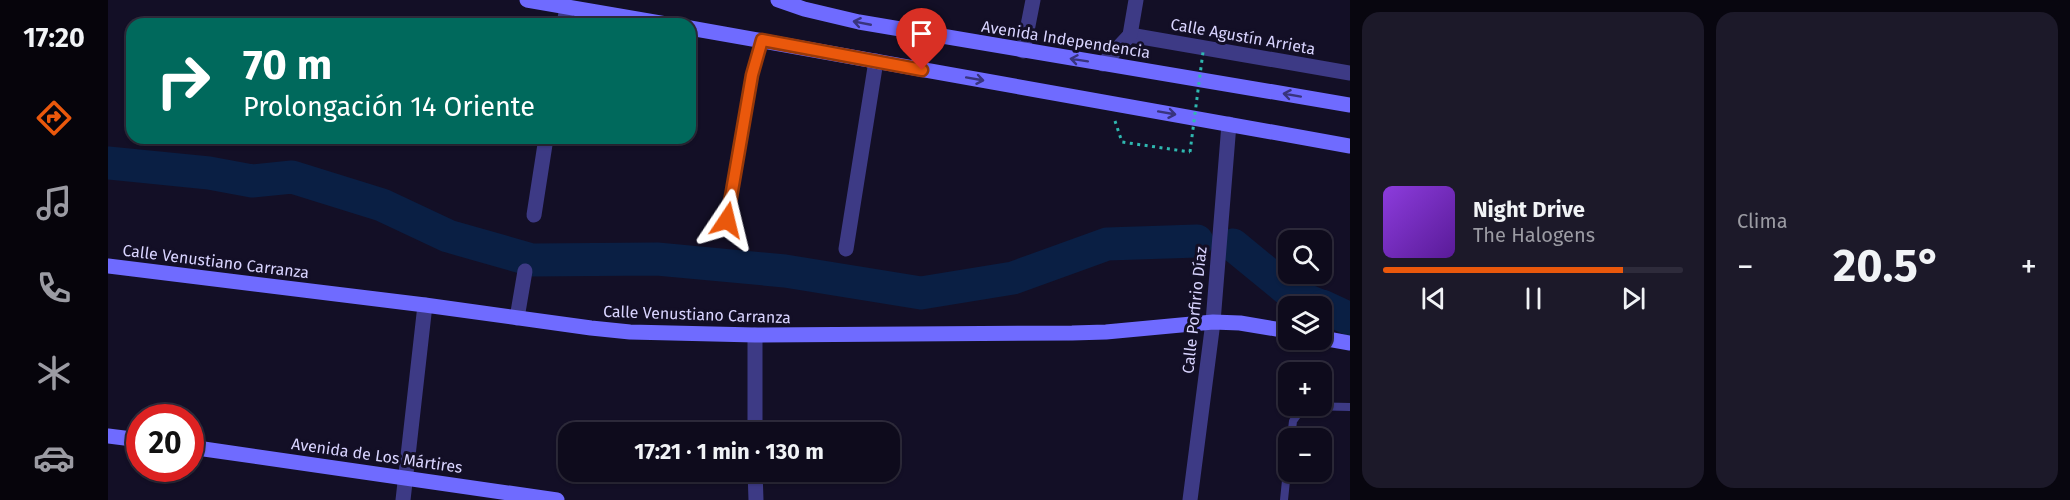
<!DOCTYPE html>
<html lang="es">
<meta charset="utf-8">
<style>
:root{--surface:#0e0b1c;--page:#1c1929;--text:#f1f3f6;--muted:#9b9ba3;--line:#2e2b3b;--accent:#ea580c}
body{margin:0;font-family:"Fira Sans",sans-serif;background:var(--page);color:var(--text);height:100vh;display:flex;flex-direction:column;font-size:22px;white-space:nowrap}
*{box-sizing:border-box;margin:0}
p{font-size:20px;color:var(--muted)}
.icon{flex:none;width:33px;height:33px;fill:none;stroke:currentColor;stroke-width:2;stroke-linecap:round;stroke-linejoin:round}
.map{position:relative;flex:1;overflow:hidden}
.details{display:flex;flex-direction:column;gap:12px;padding:12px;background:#08060f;width:720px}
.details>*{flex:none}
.guide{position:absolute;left:18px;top:18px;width:570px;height:126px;border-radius:18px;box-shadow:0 2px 4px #0004,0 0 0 2px var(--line);background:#00695c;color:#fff;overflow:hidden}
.controls{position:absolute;left:1170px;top:230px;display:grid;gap:12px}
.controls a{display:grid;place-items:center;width:54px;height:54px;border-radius:12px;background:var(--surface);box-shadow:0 2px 4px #0004,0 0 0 2px var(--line);font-size:30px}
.speed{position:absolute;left:18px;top:404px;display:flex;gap:12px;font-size:30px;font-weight:700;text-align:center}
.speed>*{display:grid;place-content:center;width:78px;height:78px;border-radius:50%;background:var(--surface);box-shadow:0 2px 4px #0004,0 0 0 2px var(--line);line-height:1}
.speed .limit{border:9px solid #d22;background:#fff;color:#111}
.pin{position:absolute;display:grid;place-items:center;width:51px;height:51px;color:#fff;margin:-62px -26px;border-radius:50% 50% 50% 0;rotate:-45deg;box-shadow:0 0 6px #0007}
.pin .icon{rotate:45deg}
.me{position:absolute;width:66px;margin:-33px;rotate:10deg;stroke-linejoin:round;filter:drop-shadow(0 0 4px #0008)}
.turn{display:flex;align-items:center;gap:21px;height:126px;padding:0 18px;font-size:27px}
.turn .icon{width:78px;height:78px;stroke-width:2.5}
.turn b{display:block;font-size:42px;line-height:51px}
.big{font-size:45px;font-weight:700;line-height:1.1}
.details .card{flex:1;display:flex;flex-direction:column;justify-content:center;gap:9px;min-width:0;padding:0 21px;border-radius:18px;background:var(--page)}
.song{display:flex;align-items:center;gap:18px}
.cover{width:72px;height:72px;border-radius:9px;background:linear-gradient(135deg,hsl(270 70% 55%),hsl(270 70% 35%))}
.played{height:6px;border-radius:3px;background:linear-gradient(90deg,var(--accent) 80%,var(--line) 80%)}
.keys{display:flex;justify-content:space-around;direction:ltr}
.heat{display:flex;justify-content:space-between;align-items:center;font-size:33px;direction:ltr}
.details .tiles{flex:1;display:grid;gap:12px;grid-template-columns:repeat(2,1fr)}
.trip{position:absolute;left:450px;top:422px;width:342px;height:60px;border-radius:18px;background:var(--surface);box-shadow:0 2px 4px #0004,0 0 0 2px var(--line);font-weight:700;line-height:60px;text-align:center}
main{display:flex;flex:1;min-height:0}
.dock{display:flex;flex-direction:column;width:108px;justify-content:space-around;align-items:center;background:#06040b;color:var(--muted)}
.dock .icon{width:42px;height:42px}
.dock .on{color:var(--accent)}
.dock b{font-size:27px;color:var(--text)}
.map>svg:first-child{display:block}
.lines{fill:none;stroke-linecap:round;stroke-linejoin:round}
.river{stroke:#0a1f44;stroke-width:33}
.path{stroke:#2fb8b0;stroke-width:3;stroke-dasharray:3 4.5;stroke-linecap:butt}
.lane{stroke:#3d3a85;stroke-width:8}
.street{stroke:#3d3a85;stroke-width:15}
.secondary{stroke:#6f6bff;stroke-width:15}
.path-bridge{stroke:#2fb8b0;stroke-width:3;stroke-dasharray:3 4.5;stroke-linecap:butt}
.oneway{stroke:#38347d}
.route-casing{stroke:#983908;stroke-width:15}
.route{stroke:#ea580c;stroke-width:10}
.labels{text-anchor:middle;stroke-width:6;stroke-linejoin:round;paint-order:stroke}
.street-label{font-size:16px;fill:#d9d4ff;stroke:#130f26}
</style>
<main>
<nav class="dock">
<b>17:20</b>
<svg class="icon on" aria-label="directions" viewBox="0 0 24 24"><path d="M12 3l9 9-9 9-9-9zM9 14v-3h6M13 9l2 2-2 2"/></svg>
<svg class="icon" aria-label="music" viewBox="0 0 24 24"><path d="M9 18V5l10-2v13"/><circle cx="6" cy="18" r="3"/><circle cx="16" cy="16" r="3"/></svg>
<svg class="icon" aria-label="phone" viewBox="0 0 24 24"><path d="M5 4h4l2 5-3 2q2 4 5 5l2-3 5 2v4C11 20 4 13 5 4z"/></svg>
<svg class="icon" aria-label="climate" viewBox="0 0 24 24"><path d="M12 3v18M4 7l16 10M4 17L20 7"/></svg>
<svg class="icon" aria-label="car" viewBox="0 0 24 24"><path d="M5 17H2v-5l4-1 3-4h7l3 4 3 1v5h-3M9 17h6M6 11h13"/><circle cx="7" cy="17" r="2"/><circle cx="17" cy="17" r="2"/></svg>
</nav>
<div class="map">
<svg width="1242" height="500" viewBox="0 0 1242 500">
<rect width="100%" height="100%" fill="#130f26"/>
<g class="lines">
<g class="river">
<polyline points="0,163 101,173 144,181 184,177 274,205 340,236 424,260 549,259 677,271 813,293 905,278 999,244 1089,241"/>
<polyline points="1125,245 1186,295 1212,306"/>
<polyline points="1214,306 1242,319"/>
</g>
<polyline class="path" points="1007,121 1014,142 1082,152"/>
<g class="lane">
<polyline points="619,220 644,75 654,40"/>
<polyline points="1183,438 1185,421 1196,406 1242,407"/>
<polyline points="1176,500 1180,461"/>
</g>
<g class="street">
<polyline points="456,24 459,7"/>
<polyline points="1022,35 1242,73"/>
<polyline points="915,51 925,0"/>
<polyline points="995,64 1022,35 1028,0"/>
<polyline points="426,215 438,138"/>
<polyline points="738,249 768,61"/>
<polyline points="409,318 417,271"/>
<polyline points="647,335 647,432"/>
<polyline points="647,471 648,500"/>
<polyline points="295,500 317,305"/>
<polyline points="1082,500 1105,322 1121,124"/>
</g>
<g class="secondary">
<polyline points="419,0 558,24"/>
<polyline points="670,0 696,9 751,22 1242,105"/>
<polyline points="582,28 1242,146"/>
<polyline points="0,266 317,305 483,328 522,332 647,335 964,333 998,332 1105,322 1132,323 1180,331"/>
<polyline points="1214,338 1242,343"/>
<polyline points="0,436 32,440"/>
<polyline points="82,447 449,500"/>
</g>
<polyline class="path-bridge" points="1082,152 1095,52"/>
</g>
<defs><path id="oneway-shaft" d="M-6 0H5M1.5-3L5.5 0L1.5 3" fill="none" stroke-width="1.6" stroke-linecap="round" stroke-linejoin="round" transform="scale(1.5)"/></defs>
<g class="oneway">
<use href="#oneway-shaft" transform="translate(754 23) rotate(-169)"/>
<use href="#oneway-shaft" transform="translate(971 60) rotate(-171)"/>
<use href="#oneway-shaft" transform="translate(867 79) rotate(10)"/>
<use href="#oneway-shaft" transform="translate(1184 95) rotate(-170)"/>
<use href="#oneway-shaft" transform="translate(1059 113) rotate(10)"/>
</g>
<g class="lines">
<defs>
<polyline id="route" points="619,220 644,75 654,40 814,70"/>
</defs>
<use href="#route" class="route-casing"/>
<use href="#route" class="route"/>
</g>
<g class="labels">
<g class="street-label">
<text transform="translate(1135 36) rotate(10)" y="6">Calle Agustín Arrieta</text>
<text transform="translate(958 39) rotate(9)" y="6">Avenida Independencia</text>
<text transform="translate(108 261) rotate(7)" y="6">Calle Venustiano Carranza</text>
<text transform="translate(1086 310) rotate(-84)" y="6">Calle Porfirio Díaz</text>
<text transform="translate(589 314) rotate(2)" y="6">Calle Venustiano Carranza</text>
<text transform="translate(269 455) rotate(8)" y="6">Avenida de Los Mártires</text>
</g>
</g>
</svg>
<div class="controls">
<a><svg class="icon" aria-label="search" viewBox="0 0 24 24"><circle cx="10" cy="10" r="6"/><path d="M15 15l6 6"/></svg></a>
<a><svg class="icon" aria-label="layers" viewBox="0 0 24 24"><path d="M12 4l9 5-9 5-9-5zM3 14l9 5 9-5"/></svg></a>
<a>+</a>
<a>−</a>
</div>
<div class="speed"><div class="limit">20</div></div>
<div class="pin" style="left:814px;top:70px;background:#d93025"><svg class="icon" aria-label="arrive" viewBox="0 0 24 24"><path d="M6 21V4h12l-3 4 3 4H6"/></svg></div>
<svg class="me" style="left:619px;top:220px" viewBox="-20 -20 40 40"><path d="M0-17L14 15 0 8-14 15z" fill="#ea580c" stroke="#fff" stroke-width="4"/></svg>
<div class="trip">17:21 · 1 min · 130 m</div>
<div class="guide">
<div class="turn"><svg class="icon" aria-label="right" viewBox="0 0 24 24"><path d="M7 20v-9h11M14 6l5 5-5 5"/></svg><div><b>70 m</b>Prolongación 14 Oriente</div></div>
</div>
</div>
<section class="details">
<div class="tiles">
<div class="card">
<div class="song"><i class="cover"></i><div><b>Night Drive</b><p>The Halogens</p></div></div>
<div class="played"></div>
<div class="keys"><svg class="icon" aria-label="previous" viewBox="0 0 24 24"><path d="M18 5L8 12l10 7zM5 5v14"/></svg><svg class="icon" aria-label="pause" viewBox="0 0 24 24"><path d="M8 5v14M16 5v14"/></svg><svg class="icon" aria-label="next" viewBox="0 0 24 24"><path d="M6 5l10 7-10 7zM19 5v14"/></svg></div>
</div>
<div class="card"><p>Clima</p>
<div class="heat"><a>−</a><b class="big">20.5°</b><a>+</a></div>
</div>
</div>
</section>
</main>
